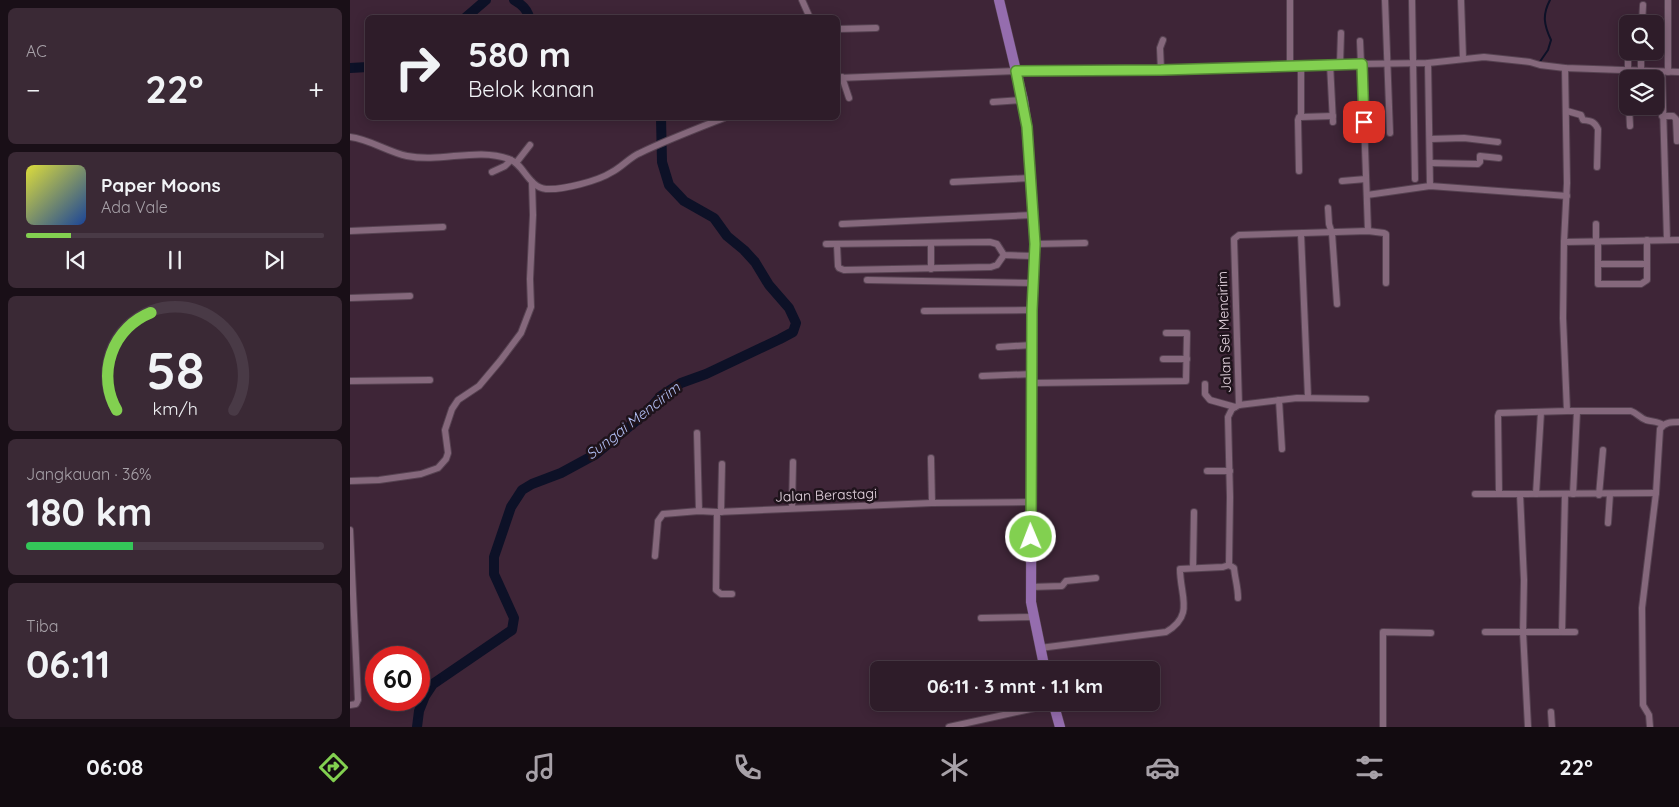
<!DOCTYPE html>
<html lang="id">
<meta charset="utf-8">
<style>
:root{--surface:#2e1c29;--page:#3a2935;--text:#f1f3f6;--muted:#a7a1a8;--line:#493a46;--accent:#82d050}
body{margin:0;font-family:Quicksand,sans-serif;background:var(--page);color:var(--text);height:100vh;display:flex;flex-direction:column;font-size:19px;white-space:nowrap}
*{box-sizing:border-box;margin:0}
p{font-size:16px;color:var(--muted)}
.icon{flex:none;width:28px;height:28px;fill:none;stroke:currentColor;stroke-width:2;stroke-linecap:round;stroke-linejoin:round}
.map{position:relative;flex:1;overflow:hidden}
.side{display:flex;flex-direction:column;gap:8px;padding:8px;background:#190f17;width:350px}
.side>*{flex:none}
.guide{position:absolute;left:15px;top:15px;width:475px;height:105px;border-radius:8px;box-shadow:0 2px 12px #0003,0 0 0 1px var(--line);background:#2e1c29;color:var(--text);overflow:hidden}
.tools{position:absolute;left:1269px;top:15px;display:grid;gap:10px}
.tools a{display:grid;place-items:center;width:45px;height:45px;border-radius:8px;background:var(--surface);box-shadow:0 2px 12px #0003,0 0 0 1px var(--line);font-size:25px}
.speed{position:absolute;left:15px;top:646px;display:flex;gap:10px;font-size:25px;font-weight:700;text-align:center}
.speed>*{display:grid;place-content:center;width:65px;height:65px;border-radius:50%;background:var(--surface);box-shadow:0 2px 12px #0003,0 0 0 1px var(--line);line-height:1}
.speed .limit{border:8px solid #d22;background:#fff;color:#111}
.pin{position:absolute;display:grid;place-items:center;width:42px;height:42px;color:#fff;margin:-21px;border-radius:10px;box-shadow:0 2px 8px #0006}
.me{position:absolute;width:55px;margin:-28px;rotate:359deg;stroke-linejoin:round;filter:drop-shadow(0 0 4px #0008)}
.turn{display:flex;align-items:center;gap:18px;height:105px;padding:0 20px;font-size:22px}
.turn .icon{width:65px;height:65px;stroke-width:2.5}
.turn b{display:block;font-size:35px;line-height:42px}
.big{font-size:38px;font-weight:700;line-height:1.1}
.side .widget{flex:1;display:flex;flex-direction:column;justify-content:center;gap:8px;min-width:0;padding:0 18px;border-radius:8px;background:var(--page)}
.side .dial{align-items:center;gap:0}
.dial svg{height:130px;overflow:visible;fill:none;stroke:var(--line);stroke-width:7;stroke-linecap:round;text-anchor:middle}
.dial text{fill:var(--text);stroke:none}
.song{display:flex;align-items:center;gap:15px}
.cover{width:60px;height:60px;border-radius:8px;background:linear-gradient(135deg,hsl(60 70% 55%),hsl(220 70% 35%))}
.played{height:5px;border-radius:2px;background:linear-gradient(90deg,var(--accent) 15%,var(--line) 15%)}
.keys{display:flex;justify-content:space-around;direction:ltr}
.heat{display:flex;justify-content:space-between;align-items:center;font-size:28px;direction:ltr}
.charge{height:8px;border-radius:4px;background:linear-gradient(90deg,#34c759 36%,var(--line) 0)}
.trip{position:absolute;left:520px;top:661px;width:290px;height:50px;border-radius:8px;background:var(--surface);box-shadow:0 2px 12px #0003,0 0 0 1px var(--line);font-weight:700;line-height:50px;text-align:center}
.tab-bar{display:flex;height:80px;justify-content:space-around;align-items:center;background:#120b10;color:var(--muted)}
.tab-bar .icon{width:35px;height:35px}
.tab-bar .on{color:var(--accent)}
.tab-bar b{font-size:22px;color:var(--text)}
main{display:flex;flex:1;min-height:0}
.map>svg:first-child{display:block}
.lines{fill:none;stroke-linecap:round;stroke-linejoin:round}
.stream{stroke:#0d1127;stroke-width:2}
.river{stroke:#0d1127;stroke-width:10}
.minor-casing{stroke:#564251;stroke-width:8}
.primary-casing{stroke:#564251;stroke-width:11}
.minor{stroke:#85687c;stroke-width:6}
.primary{stroke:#956dae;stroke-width:10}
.route-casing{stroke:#548734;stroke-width:12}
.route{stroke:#82d050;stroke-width:9}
.labels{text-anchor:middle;stroke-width:5;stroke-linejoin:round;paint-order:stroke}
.street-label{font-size:14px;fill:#e6d6e1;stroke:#1e131b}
.water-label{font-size:15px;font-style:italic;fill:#b2bff4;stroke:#1e131b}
</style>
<main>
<section class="side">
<div class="widget"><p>AC</p>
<div class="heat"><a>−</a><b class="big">22°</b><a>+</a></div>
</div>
<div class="widget">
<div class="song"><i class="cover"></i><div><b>Paper Moons</b><p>Ada Vale</p></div></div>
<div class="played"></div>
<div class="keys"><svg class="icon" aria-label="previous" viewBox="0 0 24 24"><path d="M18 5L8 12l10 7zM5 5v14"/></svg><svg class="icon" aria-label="pause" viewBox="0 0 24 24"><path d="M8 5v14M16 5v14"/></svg><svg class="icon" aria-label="next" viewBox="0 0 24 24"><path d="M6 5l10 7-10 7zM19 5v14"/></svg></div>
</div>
<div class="widget dial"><svg viewBox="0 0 100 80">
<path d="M14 69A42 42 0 1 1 86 69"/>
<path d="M14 69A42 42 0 0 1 35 9" stroke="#82d050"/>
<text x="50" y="56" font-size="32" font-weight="700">58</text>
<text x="50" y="72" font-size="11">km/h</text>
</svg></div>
<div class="widget"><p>Jangkauan · 36%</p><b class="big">180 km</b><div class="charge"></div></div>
<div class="widget"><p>Tiba</p><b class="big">06:11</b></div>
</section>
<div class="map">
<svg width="1329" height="727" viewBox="0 0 1329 727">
<rect width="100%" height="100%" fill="#3e2537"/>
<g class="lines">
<path class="stream" d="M1189,63L1198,50L1201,40C1194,25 1192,15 1200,0"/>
<g class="river">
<path d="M164,0C171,4 178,9 179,18"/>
<polyline points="115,18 136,0"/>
<polyline points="0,68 18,67"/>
<polyline points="67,727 69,711 75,696 83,684 162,630 164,618 144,574 144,557 161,507 172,490 182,484 211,473 246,454 297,412 311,396 331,383 356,374 430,339 443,332 446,323 439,308 419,285 405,262 394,250 377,236 364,218 334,201 319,185 312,162 311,118"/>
</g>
<defs>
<g id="minor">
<polyline points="452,0 460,18"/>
<polyline points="940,0 940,65"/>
<polyline points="1035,0 1040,133"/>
<polyline points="1062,0 1065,179"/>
<polyline points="1111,0 1113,58"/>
<polyline points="1279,24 1279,20"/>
<polyline points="1292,24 1293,5"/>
<polyline points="488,29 526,28"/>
<polyline points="1010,41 1011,64"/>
<polyline points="1278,51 1278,79"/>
<polyline points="1078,63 1080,186"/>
<polyline points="980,64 983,122"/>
<polyline points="990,64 991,33"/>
<polyline points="1012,64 1018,231"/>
<polyline points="811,70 810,48 813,40"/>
<polyline points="1291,72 1291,51"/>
<polyline points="1318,72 1318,0"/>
<polyline points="1312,73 1317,240"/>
<polyline points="492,77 499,98"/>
<polyline points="488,78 666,71 811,70 940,65 1078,63 1134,57 1180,62 1190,65 1215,68 1329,72"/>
<polyline points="643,102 673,100"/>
<polyline points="1279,106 1280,126"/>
<path d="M1217,111L1231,115L1233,120C1241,121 1244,121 1248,129L1247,167"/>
<polyline points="1312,116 1323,116 1326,119 1327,141"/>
<polyline points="951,117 983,116"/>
<path d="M0,137C19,139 38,152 57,156C92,163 126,147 159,159C174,164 178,187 196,189C213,190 248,181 262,172C272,167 280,157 290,153C317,140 346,129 374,118"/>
<polyline points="1080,139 1114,138 1148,142"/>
<polyline points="166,163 180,145"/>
<polyline points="1081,163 1128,164 1130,162 1130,156 1149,158"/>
<polyline points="949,171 948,120 949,117 951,117 951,65"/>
<polyline points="142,172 155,166 161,160"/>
<polyline points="992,181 1016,179"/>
<polyline points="603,182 680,178"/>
<polyline points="1017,195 1080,186 1217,196"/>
<polyline points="978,208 979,224 982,233 987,304"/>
<polyline points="492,224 683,215"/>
<polyline points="1246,224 1246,242"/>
<polyline points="0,231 93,227"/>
<polyline points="951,234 958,397"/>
<polyline points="1214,242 1329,240"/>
<polyline points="1248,242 1248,284 1291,284 1297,280 1297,240"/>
<polyline points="476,244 640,242 647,244 654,255 684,256"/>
<polyline points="685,244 735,243"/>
<polyline points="487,245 488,266 489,268 494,270 641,267 647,265 654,255"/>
<polyline points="1248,264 1297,264"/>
<polyline points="581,269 581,244"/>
<polyline points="517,280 683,283"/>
<polyline points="0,298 60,296"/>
<polyline points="574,311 682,310"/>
<polyline points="649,347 682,345"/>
<polyline points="813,359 837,359"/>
<polyline points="632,376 683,374"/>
<polyline points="0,381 80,380"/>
<polyline points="683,383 836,381 837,333 816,333"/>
<polyline points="855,384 855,394 860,400 885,407"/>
<polyline points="929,400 932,449"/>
<polyline points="889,405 884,239 889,235 1018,231 1034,233 1036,234 1036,283"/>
<path d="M1217,411H1281C1287,413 1290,418 1296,420C1303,422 1308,421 1313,425"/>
<polyline points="347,433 349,511"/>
<polyline points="581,458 582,503"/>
<polyline points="857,471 880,471"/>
<polyline points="0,481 29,480 71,474 88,468 96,459 98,453 95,430 102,409 108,400 129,386 150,361 171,333 181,307 180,279 183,215 182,182"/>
<polyline points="1125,494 1170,494 1174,580 1173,632 1178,727"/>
<polyline points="1149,494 1148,416 1149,413 1217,411 1213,318 1214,242 1217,183 1215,68"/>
<polyline points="1170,494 1306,493"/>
<polyline points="1186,494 1191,412"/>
<polyline points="1223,494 1227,411"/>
<polyline points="1249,495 1253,450"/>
<polyline points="442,508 443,462"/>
<polyline points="367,512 366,590 371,594 382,594"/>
<polyline points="371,512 372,464"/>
<polyline points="1258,523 1260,494"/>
<polyline points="0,530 8,700 6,704 0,705"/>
<polyline points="305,556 308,521 313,514 349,511 367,512 582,503 681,502"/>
<polyline points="879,565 880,497 878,417 882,409 889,405 947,398 1016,399"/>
<path d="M879,565L884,568C885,579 888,587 888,598"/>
<polyline points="843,568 844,512"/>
<polyline points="681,587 712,586 716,581 746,578"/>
<polyline points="631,618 684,617"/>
<polyline points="1135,632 1212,632 1215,494"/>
<polyline points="1212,632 1225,632"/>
<path d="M690,648L816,632C845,615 830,596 830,569L873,567L879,565"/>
<polyline points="1201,712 1202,727"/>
<polyline points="599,727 703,704"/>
<polyline points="1033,727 1033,632 1081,633"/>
<path d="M1300,727L1299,715L1293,705L1292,608L1306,493L1310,429C1315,422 1321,422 1329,422"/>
</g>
<g id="primary">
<polyline points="649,0 673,100 677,127 685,244 682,310 681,602 695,670"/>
<polyline points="703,702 710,727"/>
</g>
</defs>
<use href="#minor" class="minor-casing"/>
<use href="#primary" class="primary-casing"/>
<use href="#minor" class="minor"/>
<use href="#primary" class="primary"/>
</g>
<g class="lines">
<defs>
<polyline id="route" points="681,537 682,310 685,244 677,127 666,71 811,70 1012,64 1014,122"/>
</defs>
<use href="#route" class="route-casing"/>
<use href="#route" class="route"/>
</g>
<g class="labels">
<g class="street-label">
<text transform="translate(874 332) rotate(-92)" y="5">Jalan Sei Mencirim</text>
<text transform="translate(476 495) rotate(-2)" y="5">Jalan Berastagi</text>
</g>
<g class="water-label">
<text transform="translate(283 421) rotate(-38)" y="5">Sungai Mencirim</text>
</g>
</g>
</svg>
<div class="tools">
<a><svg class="icon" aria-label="search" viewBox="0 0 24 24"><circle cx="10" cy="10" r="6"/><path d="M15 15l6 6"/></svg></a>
<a><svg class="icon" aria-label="layers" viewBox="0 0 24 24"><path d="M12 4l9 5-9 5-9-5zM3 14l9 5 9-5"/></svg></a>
</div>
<div class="speed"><div class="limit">60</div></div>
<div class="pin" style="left:1014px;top:122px;background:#d93025"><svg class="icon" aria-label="arrive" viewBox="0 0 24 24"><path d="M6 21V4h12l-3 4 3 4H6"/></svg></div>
<svg class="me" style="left:681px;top:537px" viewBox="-20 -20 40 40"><circle r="17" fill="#82d050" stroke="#fff" stroke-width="3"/><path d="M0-11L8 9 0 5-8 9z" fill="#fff"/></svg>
<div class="trip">06:11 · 3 mnt · 1.1 km</div>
<div class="guide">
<div class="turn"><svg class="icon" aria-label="right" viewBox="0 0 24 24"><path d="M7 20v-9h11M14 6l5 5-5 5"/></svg><div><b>580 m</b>Belok kanan</div></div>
</div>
</div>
</main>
<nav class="tab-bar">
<b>06:08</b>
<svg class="icon on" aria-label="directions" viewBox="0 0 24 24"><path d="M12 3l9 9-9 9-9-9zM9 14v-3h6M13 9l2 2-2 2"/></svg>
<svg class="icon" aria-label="music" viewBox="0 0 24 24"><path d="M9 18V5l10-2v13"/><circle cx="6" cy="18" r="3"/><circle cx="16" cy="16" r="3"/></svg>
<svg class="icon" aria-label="phone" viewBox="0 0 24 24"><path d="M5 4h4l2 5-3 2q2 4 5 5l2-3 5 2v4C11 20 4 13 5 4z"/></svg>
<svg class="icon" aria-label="climate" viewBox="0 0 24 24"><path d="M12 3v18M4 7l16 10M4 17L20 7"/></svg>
<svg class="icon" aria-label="car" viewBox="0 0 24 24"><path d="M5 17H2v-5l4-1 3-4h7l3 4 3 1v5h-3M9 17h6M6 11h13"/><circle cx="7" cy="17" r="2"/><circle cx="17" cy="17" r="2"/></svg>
<svg class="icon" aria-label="filters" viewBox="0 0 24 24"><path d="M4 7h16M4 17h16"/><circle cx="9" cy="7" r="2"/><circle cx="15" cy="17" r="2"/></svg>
<b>22°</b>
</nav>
